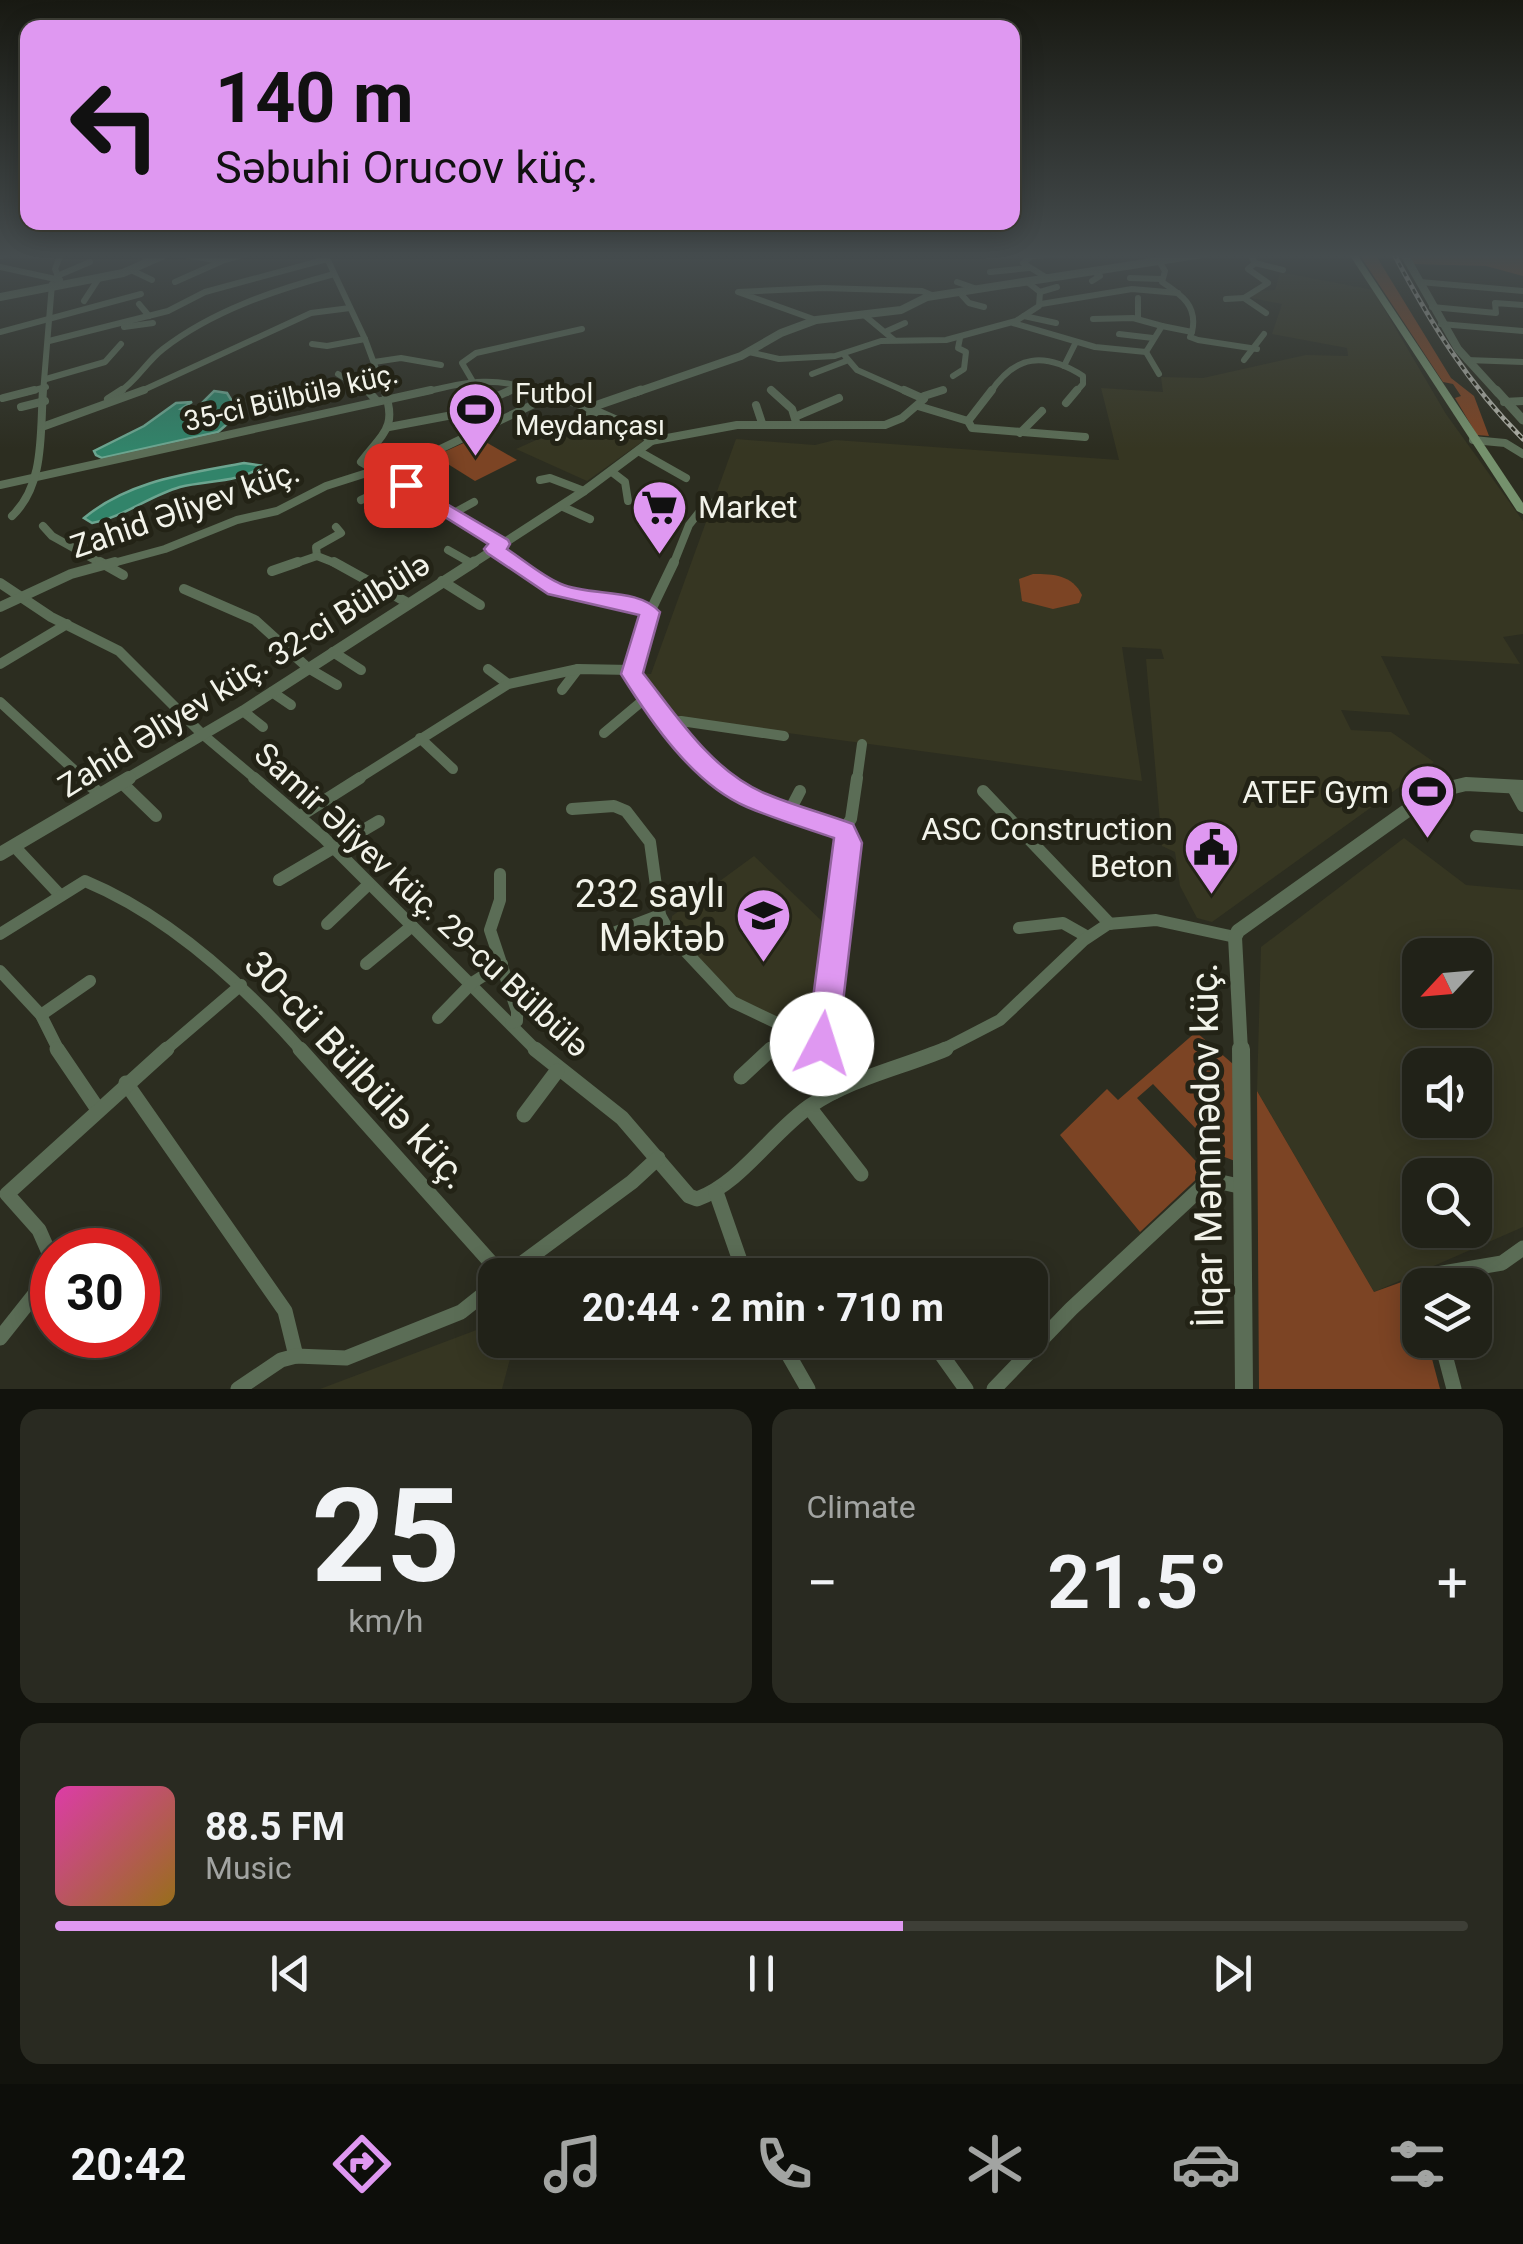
<!DOCTYPE html>
<meta charset="utf-8">
<style>
:root{--surface:#212218;--page:#292a21;--text:#f1f3f6;--muted:#a2a4a2;--line:#3e3f37;--accent:#df98f1}
body{margin:0;font-family:Roboto,sans-serif;background:var(--page);color:var(--text);height:100vh;display:flex;flex-direction:column;font-size:38px;white-space:nowrap}
*{box-sizing:border-box;margin:0}
p{font-size:32px;color:var(--muted)}
.icon{flex:none;width:55px;height:55px;fill:none;stroke:currentColor;stroke-width:2;stroke-linecap:round;stroke-linejoin:round}
.map{position:relative;height:1389px;overflow:hidden}
.panel{display:flex;flex-direction:column;gap:20px;padding:20px;background:#12130d;flex:1}
.panel>*{flex:none}
.guide{position:absolute;left:20px;top:20px;width:1000px;height:210px;border-radius:20px;box-shadow:0 5px 25px #0003,0 0 0 2px var(--line);background:#df98f1;color:#111;overflow:hidden}
.needle{width:65px;rotate:244deg}
.fabs{position:absolute;left:1402px;top:938px;display:grid;gap:20px}
.fabs a{display:grid;place-items:center;width:90px;height:90px;border-radius:20px;background:var(--surface);box-shadow:0 5px 25px #0003,0 0 0 2px var(--line);font-size:50px}
.speed{position:absolute;left:30px;top:1228px;display:flex;gap:20px;font-size:50px;font-weight:700;text-align:center}
.speed>*{display:grid;place-content:center;width:130px;height:130px;border-radius:50%;background:var(--surface);box-shadow:0 5px 25px #0003,0 0 0 2px var(--line);line-height:1}
.speed .limit{border:15px solid #d22;background:#fff;color:#111}
.pin{position:absolute;display:grid;place-items:center;width:85px;height:85px;color:#fff;margin:-42px;border-radius:20px;box-shadow:0 5px 15px #0006}
.me{position:absolute;width:110px;margin:-55px;rotate:5deg;stroke-linejoin:round;filter:drop-shadow(0 0 8px #0008)}
.turn{display:flex;align-items:center;gap:35px;height:210px;padding:0 30px;font-size:45px}
.turn .icon{width:130px;height:130px;stroke-width:2.5}
.turn b{display:block;font-size:70px;line-height:85px}
.big{font-size:75px;font-weight:700;line-height:1.1}
.panel .card{flex:1;display:flex;flex-direction:column;justify-content:center;gap:15px;min-width:0;padding:0 35px;border-radius:20px;background:var(--page)}
.panel .dial{align-items:center;gap:0}
.dial b{font-size:130px;line-height:1}
.song{display:flex;align-items:center;gap:30px}
.cover{width:120px;height:120px;border-radius:15px;background:linear-gradient(135deg,hsl(320 70% 55%),hsl(40 70% 35%))}
.played{height:10px;border-radius:5px;background:linear-gradient(90deg,var(--accent) 60%,var(--line) 60%)}
.keys{display:flex;justify-content:space-around;direction:ltr}
.heat{display:flex;justify-content:space-between;align-items:center;font-size:55px;direction:ltr}
.panel .tiles{flex:1;display:grid;gap:20px;grid-template-columns:1fr 1fr}
.card:last-child{grid-column:span 2}
.trip{position:absolute;left:478px;top:1258px;width:570px;height:100px;border-radius:20px;background:var(--surface);box-shadow:0 5px 25px #0003,0 0 0 2px var(--line);font-weight:700;line-height:100px;text-align:center}
.dock{display:flex;height:160px;justify-content:space-around;align-items:center;background:#0d0e0a;color:var(--muted)}
.dock .icon{width:70px;height:70px}
.dock .current{color:var(--accent)}
.dock b{font-size:45px;color:var(--text)}
.map>svg:first-child{display:block}
.built{fill:#363622;fill-rule:evenodd}
.green{fill:#7c4424}
.water{fill:#32846a;stroke:#6ca590;stroke-width:2.5}
.lines{fill:none;stroke-linecap:round;stroke-linejoin:round}
.minor-far4{stroke:#5b6d56;stroke-width:6}
.minor-far3{stroke:#5b6d56;stroke-width:8}
.minor-far2{stroke:#5b6d56;stroke-width:10}
.minor-far1{stroke:#5b6d56;stroke-width:12}
.minor{stroke:#5b6d56;stroke-width:15}
.tertiary-far4{stroke:#5b6d56;stroke-width:8}
.tertiary-far3{stroke:#5b6d56;stroke-width:9}
.tertiary-far2{stroke:#5b6d56;stroke-width:11}
.tertiary-far1{stroke:#5b6d56;stroke-width:14}
.tertiary{stroke:#5b6d56;stroke-width:18}
.secondary{fill:#75916d;fill-rule:evenodd}
.rail-casing{stroke:#aeafa5;stroke-width:5}
.rail{stroke:#232316;stroke-width:2.5;stroke-dasharray:5;stroke-linecap:butt}
.route{fill:#df98f1;stroke:#91639d;stroke-width:2.5}
.labels{text-anchor:middle;stroke-width:10;stroke-linejoin:round;paint-order:stroke}
.far-poi-label{font-size:28px;fill:#f2f3ea;stroke:#232316;text-anchor:start}
.far-street-label{font-size:28px;fill:#f2f3ea;stroke:#232316}
.poi-label{font-size:32px;fill:#f2f3ea;stroke:#232316;text-anchor:end}
.street-label{font-size:32px;fill:#f2f3ea;stroke:#232316}
.near-poi-label{font-size:38px;fill:#f2f3ea;stroke:#232316;text-anchor:end}
.near-street-label{font-size:38px;fill:#f2f3ea;stroke:#232316}
</style>
<div class="map">
<svg width="1523" height="1389" viewBox="0 0 1523 1389">
<rect width="100%" height="100%" fill="#2c2d20"/>
<g class="built">
<polygon points="1280,272 1373,290 1446,414 1523,521 1523,634 1503,637 1520,664 1381,656 1410,715 1341,710 1351,730 1391,732 1434,762 1212,922 1197,918 1180,886 1175,852 1162,846 1146,659 1164,659 1161,649 1122,647 1142,781 670,717 638,673 651,674 736,439 815,445 835,440 1119,460 1101,388 1163,392 1161,377 1203,378 1306,355 1348,356 1347,348 1272,334 1282,304 1251,298 1255,291 1275,290"/>
<polygon points="592,415 628,429 625,432 643,441 587,481 516,449"/>
<path d="M1404,838L1466,885L1523,890V1227L1374,1292L1257,1091L1261,947ZM1420,955H1475V1010H1420ZM1420,1065H1475V1120H1420ZM1420,1175H1475V1230H1420Z"/>
<polygon points="754,856 827,926 813,1035 741,1002 671,928 672,916"/>
<polygon points="495,1323 495,1340 515,1340 502,1389 320,1389"/>
</g>
<g class="green">
<polygon points="1359,254 1375,254 1451,378 1474,396 1489,436 1477,435 1455,398 1461,396 1453,384 1443,382"/>
<polygon points="1409,254 1523,254 1523,276 1486,266 1413,264"/>
<polygon points="477,437 517,460 475,481 435,456"/>
<path d="M1033,574C1054,574 1072,575 1082,595L1079,603L1053,609L1022,601L1019,579Z"/>
<polygon points="1196,1032 1233,1064 1235,1161 1222,1156 1153,1084 1137,1098 1205,1171 1140,1232 1060,1135 1107,1089 1118,1100"/>
<polygon points="1257,1091 1374,1292 1410,1279 1420,1315 1420,1340 1427,1340 1440,1389 1259,1389"/>
</g>
<g class="water">
<polygon points="214,391 227,393 235,406 234,418 218,432 102,458 96,455 94,451 144,426 176,403 192,402 181,409 193,412"/>
<path d="M244,463L264,466C237,483 210,480 180,487C149,496 124,517 92,523L84,518C130,480 187,474 244,463Z"/>
</g>
<g class="lines">
<g class="minor-far4">
<polyline points="178,254 221,261 246,254"/>
<polyline points="325,254 365,339 385,393"/>
<polyline points="1250,254 1255,263 1248,269 1268,283 1244,298 1266,313"/>
<polyline points="135,255 161,257"/>
<polyline points="0,256 4,255"/>
<polyline points="1255,263 1283,270"/>
<polyline points="0,267 60,280"/>
<polyline points="131,270 152,280"/>
<polyline points="990,272 1029,268"/>
<polyline points="57,276 90,262"/>
<polyline points="1047,278 1023,263 1032,256 1064,254"/>
<polyline points="1130,278 1161,279"/>
<polyline points="60,281 55,269 61,254"/>
<polyline points="1092,281 1100,276 1093,271"/>
<polyline points="175,282 220,262"/>
<polyline points="957,282 977,289"/>
<polyline points="1420,282 1523,291"/>
<polyline points="959,292 969,303 984,307"/>
<polyline points="1040,292 1057,287"/>
<polyline points="1138,298 1138,319"/>
<polyline points="1226,299 1244,298"/>
<polyline points="84,301 99,278"/>
<polyline points="139,304 149,316"/>
<polyline points="1041,304 1132,289 1178,293"/>
<polyline points="1432,307 1496,313 1495,303 1523,305"/>
<polyline points="864,315 894,340"/>
<polyline points="1024,316 1056,323"/>
<polyline points="1093,319 1133,318 1162,326"/>
<polyline points="816,320 738,292 823,288 922,291 934,296"/>
<path d="M1013,323L1095,347L1146,352L1162,326L1192,332C1198,306 1182,295 1162,282L1165,271L1159,261"/>
<polyline points="1441,324 1523,331"/>
<polyline points="124,327 153,323"/>
<polyline points="887,331 905,323"/>
<polyline points="0,332 141,294"/>
<polyline points="1192,332 1190,337 1198,340 1257,349"/>
<polyline points="1119,334 1153,338"/>
<polyline points="49,341 168,311 205,292 327,259"/>
<polyline points="312,344 327,346 365,339"/>
<polyline points="749,352 779,359 835,356 881,341 946,340 1016,321 1039,306 1040,292 1026,281"/>
<polyline points="1146,352 1159,374"/>
<polyline points="845,356 857,370 909,393"/>
<polyline points="1244,360 1264,334"/>
<polyline points="1467,360 1523,362"/>
<polyline points="374,362 401,358 441,365"/>
<polyline points="1064,366 1076,342"/>
<polyline points="338,374 369,393"/>
<polyline points="812,374 846,361"/>
<polyline points="953,376 964,369 966,352 958,348 960,338"/>
<polyline points="46,379 105,362 121,344"/>
<polyline points="472,380 462,363 476,353 582,329"/>
<polyline points="771,390 774,393"/>
<polyline points="24,393 46,387"/>
<polyline points="43,393 52,284"/>
<path d="M118,393C137,381 146,362 163,349C212,311 275,290 334,274"/>
<polyline points="137,393 311,313 350,308"/>
<path d="M420,393C471,381 493,375 544,393"/>
<polyline points="507,393 519,384"/>
<polyline points="935,393 943,390"/>
<path d="M990,393C1015,354 1045,352 1083,376V384L1075,393"/>
</g>
<g class="minor-far3">
<polyline points="367,390 377,401"/>
<path d="M384,390C398,427 383,433 361,462L501,544"/>
<polyline points="537,390 589,408"/>
<polyline points="771,390 792,409 796,422"/>
<polyline points="924,396 943,390"/>
<polyline points="3,398 34,390"/>
<polyline points="108,399 122,390"/>
<polyline points="1504,402 1523,401"/>
<polyline points="1066,403 1077,390"/>
<polyline points="756,405 762,423"/>
<polyline points="918,406 968,421 972,428 1085,437"/>
<polyline points="21,407 45,401"/>
<polyline points="797,416 839,398"/>
<polyline points="968,421 992,390"/>
<polyline points="42,427 144,390"/>
<polyline points="389,427 458,414 511,390"/>
<polyline points="550,430 596,413"/>
<polyline points="1020,433 1042,411"/>
<polyline points="1473,440 1505,443 1523,454"/>
<polyline points="651,441 737,425 885,425 902,418 924,399 904,390"/>
<polyline points="640,452 686,478"/>
<polyline points="612,472 625,482 628,501"/>
<polyline points="540,480 550,478 584,491"/>
<polyline points="0,485 431,390"/>
<polyline points="361,500 400,482"/>
<polyline points="561,506 590,519"/>
<polyline points="452,514 474,502"/>
<path d="M12,516C45,485 40,433 43,390"/>
<polyline points="401,518 431,502"/>
<polyline points="43,526 52,536 104,565"/>
<polyline points="336,527 341,533 316,547 317,556 340,565"/>
<polyline points="493,549 517,565"/>
<polyline points="448,550 471,563"/>
<polyline points="106,565 165,549 237,520 277,511 326,486 436,451 553,395"/>
<polyline points="291,565 317,556"/>
<polyline points="673,565 689,525 708,501"/>
</g>
<g class="minor-far2">
<polyline points="100,562 123,575"/>
<polyline points="334,562 408,603"/>
<polyline points="513,562 555,590 650,612 632,674 672,731 726,780"/>
<polyline points="272,571 298,562"/>
<polyline points="442,581 480,605"/>
<polyline points="0,583 51,617 119,651 201,733 257,780"/>
<polyline points="184,589 255,620 308,668 337,685"/>
<polyline points="0,607 71,574 115,562"/>
<polyline points="650,612 674,562"/>
<polyline points="333,652 361,670"/>
<polyline points="0,664 67,624"/>
<polyline points="488,669 508,684"/>
<polyline points="562,690 578,669"/>
<polyline points="272,692 291,705"/>
<polyline points="0,702 85,780"/>
<polyline points="243,711 263,727"/>
<polyline points="667,723 681,721 784,736"/>
<polyline points="604,733 647,697"/>
<polyline points="420,738 453,769"/>
<polyline points="356,780 508,684 578,669 631,670"/>
<polyline points="857,780 862,744"/>
</g>
<g class="minor-far1">
<polyline points="82,778 101,795"/>
<polyline points="254,778 323,837 537,1051"/>
<polyline points="723,778 770,807 823,822 848,838 822,1030 826,1051"/>
<polyline points="122,783 156,816"/>
<polyline points="1512,786 1523,806"/>
<polyline points="983,791 1110,924"/>
<polyline points="572,809 614,806 626,811 650,842 660,915 672,937 733,1002 823,1045"/>
<polyline points="788,814 800,791"/>
<polyline points="300,816 360,778"/>
<polyline points="843,831 851,819 857,778"/>
<polyline points="1476,836 1523,840"/>
<polyline points="14,846 60,895"/>
<polyline points="500,874 500,900 490,930 517,1011 517,1021 511,1023"/>
<polyline points="279,880 379,821"/>
<polyline points="327,924 369,884"/>
<polyline points="1019,928 1063,923 1086,936"/>
<polyline points="613,933 660,915"/>
<path d="M0,934L85,881C169,916 243,984 302,1051"/>
<polyline points="366,964 412,926"/>
<polyline points="0,971 41,1015 59,1051"/>
<polyline points="41,1015 90,981"/>
<polyline points="438,1018 472,983 502,964"/>
<polyline points="164,1051 241,985"/>
<polyline points="769,1051 791,1030"/>
<polyline points="940,1051 1000,1020 1084,940 1108,924 1156,920 1235,937"/>
</g>
<g class="minor">
<polyline points="57,1049 97,1108"/>
<polyline points="300,1049 502,1275"/>
<path d="M535,1049L622,1118L689,1196L697,1199C741,1183 771,1133 810,1106C851,1078 901,1068 946,1049"/>
<polyline points="826,1049 834,1092"/>
<polyline points="741,1077 771,1049"/>
<polyline points="126,1083 285,1311 296,1356"/>
<polyline points="809,1107 861,1174"/>
<polyline points="524,1115 557,1071"/>
<polyline points="716,1192 745,1275"/>
<polyline points="506,1275 632,1182 658,1158"/>
<polyline points="1427,1285 1431,1275 1502,1263 1523,1248"/>
<polyline points="0,1338 35,1294 50,1255 39,1230 7,1194 167,1049"/>
<polyline points="780,1340 808,1389"/>
<polyline points="931,1340 966,1389"/>
<polyline points="1441,1340 1454,1389"/>
<polyline points="238,1389 281,1360 296,1356 346,1358 461,1312 495,1285"/>
<polyline points="994,1389 1071,1309 1201,1188 1212,1180 1243,1187"/>
</g>
<g class="tertiary-far4">
<polyline points="1404,254 1458,349 1498,393"/>
<polyline points="0,297 123,273 166,254"/>
<polyline points="634,393 741,356 781,333 816,320 901,310 927,297 1203,254"/>
</g>
<g class="tertiary-far3">
<polyline points="1496,390 1523,420"/>
<polyline points="589,408 641,390"/>
<polyline points="470,565 584,491 651,441 641,431 589,408"/>
</g>
<polyline class="tertiary-far2" points="125,780 243,711 474,562"/>
<g class="tertiary-far1">
<polyline points="0,854 129,778"/>
<polyline points="1241,1051 1235,937 1238,931 1433,792 1466,784 1523,787"/>
</g>
<polyline class="tertiary" points="1241,1049 1244,1389"/>
<polygon class="secondary" points="1349,254 1357,254 1523,503 1523,514 1517,511"/>
<defs>
<path id="rail" d="M1394,254C1430,322 1468,384 1523,439"/>
</defs>
<use href="#rail" class="rail-casing"/>
<use href="#rail" class="rail"/>
</g>
<linearGradient id="sky" x2="0" y2="1"><stop stop-color="#181912"/><stop offset="0.57" stop-color="#454c4e"/><stop offset="1" stop-color="#454c4e" stop-opacity="0"/></linearGradient>
<rect width="1523" height="449" fill="url(#sky)"/>
<path class="route" d="M406,480L508,540L510,544L507,549C524,560 542,576 561,584C591,597 638,587 660,612L643,673C677,716 711,770 764,793C792,805 823,813 853,824L862,843L838,1044L833,1055L822,1059L812,1055L807,1044L834,838C805,828 775,819 747,807C693,784 651,722 621,674L639,615L548,594L487,553L484,549L488,544L400,489L397,485Z"/>
<defs>
<symbol id="stadium-pin" viewBox="-11 -11 22 30"><path d="M0 17L-7.5 6A9.5 9.5 0 1 1 7.5 6Z" fill="#df98f1" stroke="#232316"/><path d="M0-5a6.5 5 0 1 0 0 10a6.5 5 0 1 0 0-10ZM-3.5-1.8h7v3.6h-7Z" fill="#111"/></symbol>
<symbol id="supermarket-pin" viewBox="-11 -11 22 30"><path d="M0 17L-7.5 6A9.5 9.5 0 1 1 7.5 6Z" fill="#df98f1" stroke="#232316"/><path d="M-6-5.5h2.5l.6 2H6L4.5 2H-2.5L-4.4-4H-6ZM-1.5 3.2a1.3 1.3 0 1 0 .1 0ZM3 3.2a1.3 1.3 0 1 0 .1 0Z" fill="#111"/></symbol>
<symbol id="civic-pin" viewBox="-11 -11 22 30"><path d="M0 17L-7.5 6A9.5 9.5 0 1 1 7.5 6Z" fill="#df98f1" stroke="#232316"/><path d="M-.6-6.5H3V-4.5H.6V-3L4-1V1h2V6H-6V1h2V-1L-.6-3ZM-1.2 2.5V6h2.4V2.5Z" fill="#111"/></symbol>
<symbol id="school-pin" viewBox="-11 -11 22 30"><path d="M0 17L-7.5 6A9.5 9.5 0 1 1 7.5 6Z" fill="#df98f1" stroke="#232316"/><path d="M0-5L7-2L0 1L-7-2ZM-4 1L0 2.5L4 1V4Q0 6-4 4Z" fill="#111"/></symbol>
</defs>
<g fill-rule="evenodd">
<use href="#stadium-pin" x="444" y="378" width="63" height="86"/>
<use href="#supermarket-pin" x="628" y="476" width="63" height="86"/>
<use href="#stadium-pin" x="1396" y="760" width="63" height="86"/>
<use href="#civic-pin" x="1180" y="816" width="63" height="86"/>
<use href="#school-pin" x="732" y="884" width="63" height="86"/>
</g>
<g class="labels">
<g class="far-poi-label">
<text x="515" y="403">Futbol<tspan x="515" dy="32">Meydançası</tspan></text>
</g>
<g class="far-street-label">
<text transform="translate(291 397) rotate(-13)" y="10">35-ci Bülbülə küç.</text>
</g>
<g class="poi-label">
<text x="698" y="518" text-anchor="start">Market</text>
<text x="1389" y="803">ATEF Gym</text>
<text x="1173" y="840">ASC Construction<tspan x="1173" dy="37">Beton</tspan></text>
</g>
<g class="street-label">
<text transform="translate(185 509) rotate(-19)" y="11">Zahid Əliyev küç.</text>
<text transform="translate(244 675) rotate(-32)" y="11">Zahid Əliyev küç. 32-ci Bülbülə</text>
<text transform="translate(422 900) rotate(43)" y="11">Samir Əliyev küç. 29-cu Bülbülə</text>
</g>
<g class="near-poi-label">
<text x="725" y="907">232 saylı<tspan x="725" dy="44">Məktəb</tspan></text>
</g>
<g class="near-street-label">
<text transform="translate(357 1070) rotate(47)" y="13">30-cü Bülbülə küç.</text>
<text transform="translate(1207 1145) rotate(-91)" y="13">İlqar Məmmədov küç.</text>
</g>
</g>
</svg>
<div class="fabs">
<a><svg class="needle" viewBox="-14 -14 28 28"><path d="M0-13l5 13h-10z" fill="#e53935"/><path d="M0 13l5-13h-10z" fill="#a2a4a2"/></svg></a>
<a><svg class="icon" aria-label="sound" viewBox="0 0 24 24"><path d="M4 9h4l5-4v14l-5-4H4zM17 9q2 3 0 6"/></svg></a>
<a><svg class="icon" aria-label="search" viewBox="0 0 24 24"><circle cx="10" cy="10" r="6"/><path d="M15 15l6 6"/></svg></a>
<a><svg class="icon" aria-label="layers" viewBox="0 0 24 24"><path d="M12 4l9 5-9 5-9-5zM3 14l9 5 9-5"/></svg></a>
</div>
<div class="speed"><div class="limit">30</div></div>
<div class="pin" style="left:406px;top:485px;background:#d93025"><svg class="icon" aria-label="arrive" viewBox="0 0 24 24"><path d="M6 21V4h12l-3 4 3 4H6"/></svg></div>
<svg class="me" style="left:822px;top:1044px" viewBox="-20 -20 40 40"><circle r="19" fill="#fff"/><path d="M0-13L10 11 0 6-10 11z" fill="#df98f1"/></svg>
<div class="trip">20:44 · 2 min · 710 m</div>
<div class="guide">
<div class="turn"><svg class="icon" aria-label="left" viewBox="0 0 24 24"><path d="M17 20v-9H6M10 6l-5 5 5 5"/></svg><div><b>140 m</b>Səbuhi Orucov küç.</div></div>
</div>
</div>
<section class="panel">
<div class="tiles">
<div class="card dial"><b>25</b><p>km/h</p></div>
<div class="card"><p>Climate</p>
<div class="heat"><a>−</a><b class="big">21.5°</b><a>+</a></div>
</div>
<div class="card">
<div class="song"><i class="cover"></i><div><b>88.5 FM</b><p>Music</p></div></div>
<div class="played"></div>
<div class="keys"><svg class="icon" aria-label="previous" viewBox="0 0 24 24"><path d="M18 5L8 12l10 7zM5 5v14"/></svg><svg class="icon" aria-label="pause" viewBox="0 0 24 24"><path d="M8 5v14M16 5v14"/></svg><svg class="icon" aria-label="next" viewBox="0 0 24 24"><path d="M6 5l10 7-10 7zM19 5v14"/></svg></div>
</div>
</div>
</section>
<nav class="dock">
<b>20:42</b>
<svg class="icon current" aria-label="directions" viewBox="0 0 24 24"><path d="M12 3l9 9-9 9-9-9zM9 14v-3h6M13 9l2 2-2 2"/></svg>
<svg class="icon" aria-label="music" viewBox="0 0 24 24"><path d="M9 18V5l10-2v13"/><circle cx="6" cy="18" r="3"/><circle cx="16" cy="16" r="3"/></svg>
<svg class="icon" aria-label="phone" viewBox="0 0 24 24"><path d="M5 4h4l2 5-3 2q2 4 5 5l2-3 5 2v4C11 20 4 13 5 4z"/></svg>
<svg class="icon" aria-label="climate" viewBox="0 0 24 24"><path d="M12 3v18M4 7l16 10M4 17L20 7"/></svg>
<svg class="icon" aria-label="car" viewBox="0 0 24 24"><path d="M5 17H2v-5l4-1 3-4h7l3 4 3 1v5h-3M9 17h6M6 11h13"/><circle cx="7" cy="17" r="2"/><circle cx="17" cy="17" r="2"/></svg>
<svg class="icon" aria-label="filters" viewBox="0 0 24 24"><path d="M4 7h16M4 17h16"/><circle cx="9" cy="7" r="2"/><circle cx="15" cy="17" r="2"/></svg>
</nav>
